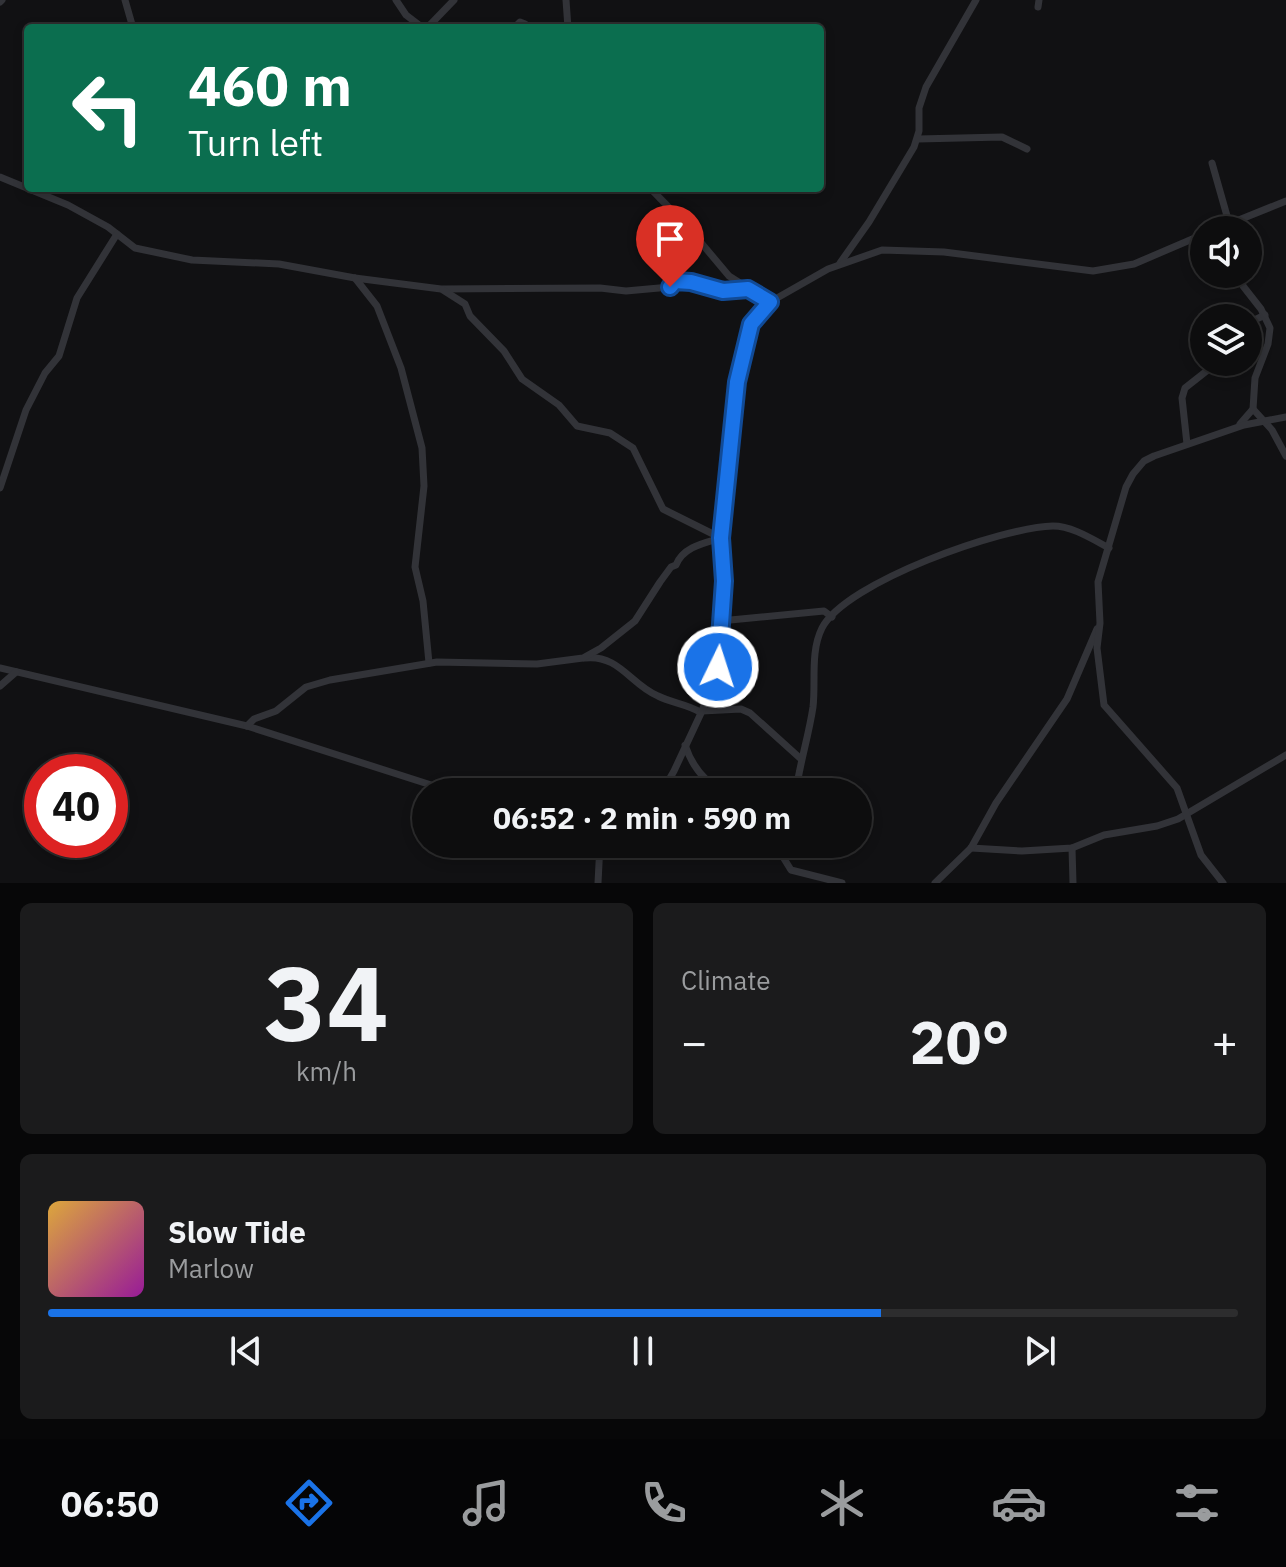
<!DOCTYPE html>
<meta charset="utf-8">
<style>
:root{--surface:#0d0d0e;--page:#1b1b1c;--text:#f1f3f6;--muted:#9a9c9e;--line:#2d2d2e;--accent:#1a73e8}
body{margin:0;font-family:"IBM Plex Sans",sans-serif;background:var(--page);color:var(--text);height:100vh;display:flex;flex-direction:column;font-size:30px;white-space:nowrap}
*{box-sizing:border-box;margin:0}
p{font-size:26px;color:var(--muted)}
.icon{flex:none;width:44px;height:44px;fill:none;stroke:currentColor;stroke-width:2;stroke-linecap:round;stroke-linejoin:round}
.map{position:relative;height:883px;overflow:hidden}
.drawer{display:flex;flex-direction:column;gap:20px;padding:20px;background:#070708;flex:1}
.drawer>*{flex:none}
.top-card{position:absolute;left:24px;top:24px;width:800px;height:168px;border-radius:8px;box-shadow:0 4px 12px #0003,0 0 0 2px var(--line);background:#0b6e4f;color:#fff;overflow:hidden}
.controls{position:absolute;left:1190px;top:216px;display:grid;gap:16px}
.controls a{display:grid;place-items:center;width:72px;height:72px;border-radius:50%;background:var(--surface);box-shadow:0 4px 12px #0003,0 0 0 2px var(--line);font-size:40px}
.speed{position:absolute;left:24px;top:754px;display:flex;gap:16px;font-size:40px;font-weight:700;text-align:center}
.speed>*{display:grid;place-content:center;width:104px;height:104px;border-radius:50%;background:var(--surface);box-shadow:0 4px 12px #0003,0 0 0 2px var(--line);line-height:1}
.speed .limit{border:12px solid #d22;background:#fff;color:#111}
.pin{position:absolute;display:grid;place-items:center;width:68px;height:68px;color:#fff;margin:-82px -34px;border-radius:50% 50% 50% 0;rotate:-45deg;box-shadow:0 0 8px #0007}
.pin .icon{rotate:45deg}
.me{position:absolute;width:88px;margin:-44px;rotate:4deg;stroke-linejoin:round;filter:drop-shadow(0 0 6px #0008)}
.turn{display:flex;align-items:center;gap:28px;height:168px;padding:0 32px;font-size:36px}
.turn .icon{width:104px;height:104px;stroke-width:2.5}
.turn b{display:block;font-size:56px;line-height:68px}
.big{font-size:60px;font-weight:700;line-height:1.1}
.drawer .card{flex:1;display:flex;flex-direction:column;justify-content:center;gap:12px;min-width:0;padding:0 28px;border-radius:12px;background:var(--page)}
.drawer .dial{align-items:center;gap:0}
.dial b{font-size:104px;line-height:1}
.song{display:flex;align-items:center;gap:24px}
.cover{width:96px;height:96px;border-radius:12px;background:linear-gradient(135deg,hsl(40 70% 55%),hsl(300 70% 35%))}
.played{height:8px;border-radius:4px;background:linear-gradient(90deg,var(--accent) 70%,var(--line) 70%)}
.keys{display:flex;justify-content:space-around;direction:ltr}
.heat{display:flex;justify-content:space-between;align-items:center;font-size:44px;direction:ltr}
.drawer .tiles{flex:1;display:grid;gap:20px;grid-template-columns:1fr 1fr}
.card:last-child{grid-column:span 2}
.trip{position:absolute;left:412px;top:778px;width:460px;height:80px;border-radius:40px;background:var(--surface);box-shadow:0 4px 12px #0003,0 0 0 2px var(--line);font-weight:700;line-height:80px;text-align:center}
.dock{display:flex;height:128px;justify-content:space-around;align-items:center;background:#050506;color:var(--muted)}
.dock .icon{width:56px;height:56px}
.dock .selected{color:var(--accent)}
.dock b{font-size:36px;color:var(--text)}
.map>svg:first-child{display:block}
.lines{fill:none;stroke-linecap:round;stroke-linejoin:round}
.minor{stroke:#323338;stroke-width:7}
.route-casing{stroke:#114b97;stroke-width:20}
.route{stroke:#1a73e8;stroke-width:14}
</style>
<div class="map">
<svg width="1286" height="883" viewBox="0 0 1286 883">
<rect width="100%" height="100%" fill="#111113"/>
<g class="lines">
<g class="minor">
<polyline points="125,0 133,28"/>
<polyline points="396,0 406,15 423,28"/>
<polyline points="566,0 568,28"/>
<polyline points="0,2 2,0"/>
<polyline points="1038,7 1039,0"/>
<polyline points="427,28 454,0"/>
<polyline points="514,28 520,22 525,24"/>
<polyline points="918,139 1002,137 1027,149"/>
<polyline points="1212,163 1231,230"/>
<path d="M0,177L68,205L108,227L135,248L192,260L279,264L355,278L441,289L600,288L626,291L670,287L675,281C701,283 722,293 748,289"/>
<polyline points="650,188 687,226 729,276 770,302"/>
<polyline points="1214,230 1286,201"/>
<polyline points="840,263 869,222 914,147 919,131 919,108 926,87 976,0"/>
<polyline points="355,278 377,306 401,368 422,448 424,486 415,567 423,601 429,663"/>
<polyline points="443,290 465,304 470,316 504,351 522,379 559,405 577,426 610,433 633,448 663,509 721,538"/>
<polyline points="1248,323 1265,315"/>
<polyline points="1253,409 1272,430 1286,456"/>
<polyline points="1240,424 1253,409 1255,378 1268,344 1270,328 1261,309 1243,286 1241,274"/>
<polyline points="1187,444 1182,398 1185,388 1218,362"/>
<polyline points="0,488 26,410 45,373 59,356 77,298 117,234"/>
<polyline points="720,621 824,611 832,617"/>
<path d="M585,658C619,654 631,685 658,696C672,703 687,704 700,712"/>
<polyline points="0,668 247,726 453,792"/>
<polyline points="0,686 16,672"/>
<polyline points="702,711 741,709 750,713 801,759"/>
<path d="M247,726L254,719L276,711L306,687L330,680L437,662L537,664L583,658L601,648L635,621L660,582L671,567L676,565C683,547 704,543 721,538"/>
<path d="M685,745C692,766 704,782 724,792"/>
<polyline points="662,792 674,771 702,711 718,667 724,581 721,538 731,431 743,348 751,324 759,312 770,302 828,269 882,250 944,252 1093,271 1134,264 1204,234"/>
<path d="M740,792C751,774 780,780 797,785C801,759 809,734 813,707C816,682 810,652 822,628C846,582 1002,527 1053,526C1072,526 1092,539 1109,548"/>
<polyline points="775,844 791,870 842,883"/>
<polyline points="971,848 1022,851 1072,848 1104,835 1157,826 1178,819 1286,755"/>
<polyline points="1072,848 1073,883"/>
<polyline points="598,883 600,844"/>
<polyline points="935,883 971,848 996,803 1067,699 1097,629"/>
<polyline points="1223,883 1201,855 1177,788 1104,705 1097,648 1100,623 1098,582 1126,487 1133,474 1144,461 1154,456 1244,425 1286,417"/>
</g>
</g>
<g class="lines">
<defs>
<polyline id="route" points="670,287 675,281 691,282 723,291 748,289 770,302 751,324 737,382 721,538 724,581 718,667"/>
</defs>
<use href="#route" class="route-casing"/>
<use href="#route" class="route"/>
</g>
</svg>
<div class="controls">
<a><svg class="icon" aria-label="sound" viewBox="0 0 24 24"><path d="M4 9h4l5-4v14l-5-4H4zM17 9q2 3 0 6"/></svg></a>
<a><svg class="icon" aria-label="layers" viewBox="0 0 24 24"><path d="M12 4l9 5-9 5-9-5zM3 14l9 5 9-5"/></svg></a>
</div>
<div class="speed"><div class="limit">40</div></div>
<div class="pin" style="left:670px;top:287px;background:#d93025"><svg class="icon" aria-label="arrive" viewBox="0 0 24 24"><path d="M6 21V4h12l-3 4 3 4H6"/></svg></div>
<svg class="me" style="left:718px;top:667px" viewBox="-20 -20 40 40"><circle r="17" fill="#1a73e8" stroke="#fff" stroke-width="3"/><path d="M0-11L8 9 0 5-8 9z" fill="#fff"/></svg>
<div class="trip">06:52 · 2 min · 590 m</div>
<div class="top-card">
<div class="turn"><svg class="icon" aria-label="left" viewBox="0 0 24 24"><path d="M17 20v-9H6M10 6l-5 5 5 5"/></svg><div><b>460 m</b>Turn left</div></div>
</div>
</div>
<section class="drawer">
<div class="tiles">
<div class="card dial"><b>34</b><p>km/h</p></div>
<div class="card"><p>Climate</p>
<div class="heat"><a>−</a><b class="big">20°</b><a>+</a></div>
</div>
<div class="card">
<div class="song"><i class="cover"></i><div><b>Slow Tide</b><p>Marlow</p></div></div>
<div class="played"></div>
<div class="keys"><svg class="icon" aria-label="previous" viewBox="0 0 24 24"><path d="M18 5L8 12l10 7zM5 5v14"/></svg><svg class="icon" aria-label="pause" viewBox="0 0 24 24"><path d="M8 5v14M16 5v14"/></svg><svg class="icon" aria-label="next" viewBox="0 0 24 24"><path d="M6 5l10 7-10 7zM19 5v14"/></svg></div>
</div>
</div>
</section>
<nav class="dock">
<b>06:50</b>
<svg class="icon selected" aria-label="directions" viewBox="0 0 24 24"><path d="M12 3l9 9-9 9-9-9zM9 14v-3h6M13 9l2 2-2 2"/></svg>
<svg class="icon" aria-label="music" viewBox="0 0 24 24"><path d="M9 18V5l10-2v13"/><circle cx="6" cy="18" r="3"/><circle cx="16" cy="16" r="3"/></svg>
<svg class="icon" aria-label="phone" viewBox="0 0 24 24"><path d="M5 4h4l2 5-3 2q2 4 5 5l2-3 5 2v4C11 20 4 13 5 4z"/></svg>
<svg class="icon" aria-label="climate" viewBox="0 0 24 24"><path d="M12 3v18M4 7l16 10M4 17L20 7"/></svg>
<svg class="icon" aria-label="car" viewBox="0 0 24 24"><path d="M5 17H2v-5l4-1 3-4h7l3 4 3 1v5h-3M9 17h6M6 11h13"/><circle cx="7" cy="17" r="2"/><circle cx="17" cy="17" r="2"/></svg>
<svg class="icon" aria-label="filters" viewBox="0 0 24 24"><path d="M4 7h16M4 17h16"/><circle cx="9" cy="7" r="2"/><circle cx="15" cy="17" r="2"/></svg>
</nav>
